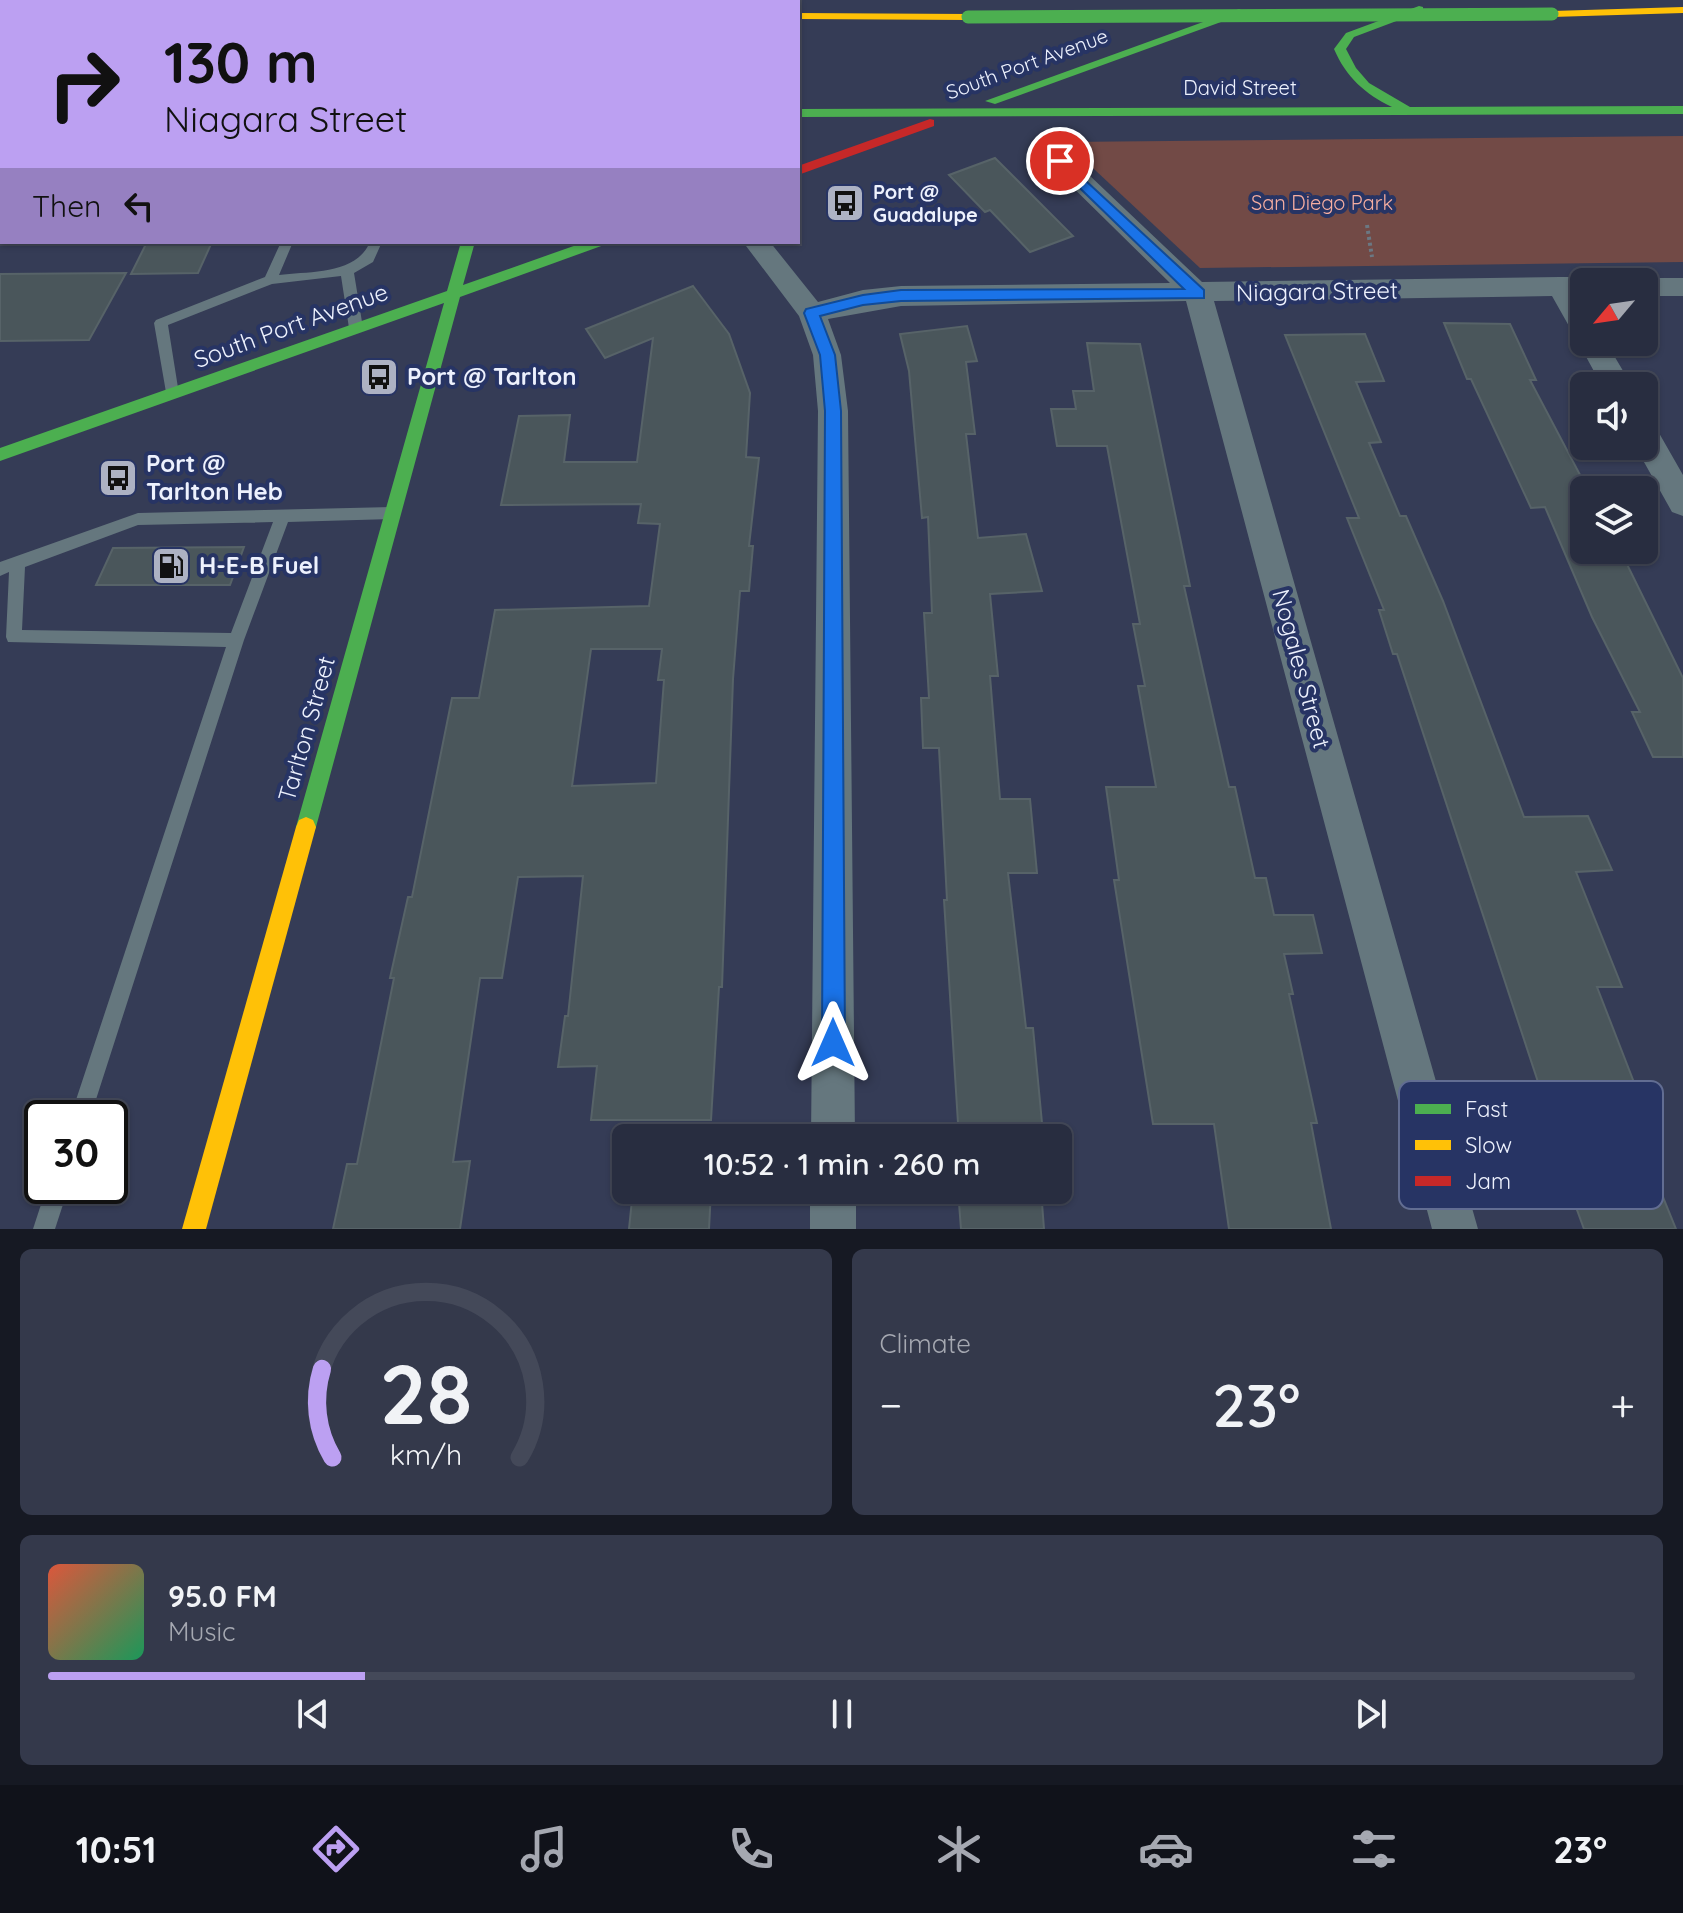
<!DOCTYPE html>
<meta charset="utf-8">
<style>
:root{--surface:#282d40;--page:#34394b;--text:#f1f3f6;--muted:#a5a8b1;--line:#444959;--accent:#bca0f2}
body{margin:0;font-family:Quicksand,sans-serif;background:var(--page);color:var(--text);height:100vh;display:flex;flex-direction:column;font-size:30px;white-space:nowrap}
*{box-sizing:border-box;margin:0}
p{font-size:26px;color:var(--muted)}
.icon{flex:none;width:44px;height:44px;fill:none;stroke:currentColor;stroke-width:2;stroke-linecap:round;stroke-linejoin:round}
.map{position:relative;height:1229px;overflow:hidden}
.panel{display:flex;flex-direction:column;gap:20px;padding:20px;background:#161923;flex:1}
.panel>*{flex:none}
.hud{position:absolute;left:0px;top:0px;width:800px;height:244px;box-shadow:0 2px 6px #0004,0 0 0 2px var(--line);background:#bca0f2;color:#111;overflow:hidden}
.needle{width:52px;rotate:241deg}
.controls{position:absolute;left:1570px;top:268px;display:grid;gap:16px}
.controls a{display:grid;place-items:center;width:88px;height:88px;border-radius:12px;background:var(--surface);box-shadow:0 2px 6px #0004,0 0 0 2px var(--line);font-size:40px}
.speed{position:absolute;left:24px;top:1100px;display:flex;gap:16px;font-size:40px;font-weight:700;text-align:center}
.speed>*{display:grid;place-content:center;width:104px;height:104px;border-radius:50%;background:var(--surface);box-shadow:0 2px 6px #0004,0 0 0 2px var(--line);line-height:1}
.speed .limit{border:4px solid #111;border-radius:12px;background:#fff;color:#111}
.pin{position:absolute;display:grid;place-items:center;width:68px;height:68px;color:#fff;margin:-34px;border:4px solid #fff;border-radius:50%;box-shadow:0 2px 8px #0007}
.me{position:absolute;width:88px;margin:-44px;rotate:0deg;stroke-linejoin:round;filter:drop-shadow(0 0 6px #0008)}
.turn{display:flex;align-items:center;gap:28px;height:168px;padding:0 32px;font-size:36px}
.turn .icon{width:104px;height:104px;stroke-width:2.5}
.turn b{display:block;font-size:56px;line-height:68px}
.then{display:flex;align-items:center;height:76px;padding:0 32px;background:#0003;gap:16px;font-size:30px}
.big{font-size:60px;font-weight:600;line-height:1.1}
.panel .card{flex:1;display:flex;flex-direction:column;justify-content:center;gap:12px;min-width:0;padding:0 28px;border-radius:12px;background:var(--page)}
.panel .dial{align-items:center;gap:0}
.dial svg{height:208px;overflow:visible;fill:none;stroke:var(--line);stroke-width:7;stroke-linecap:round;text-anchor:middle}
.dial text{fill:var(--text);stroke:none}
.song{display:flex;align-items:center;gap:24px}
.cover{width:96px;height:96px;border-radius:12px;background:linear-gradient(135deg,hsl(10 70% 55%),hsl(150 70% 35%))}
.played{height:8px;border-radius:4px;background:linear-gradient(90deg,var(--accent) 20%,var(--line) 20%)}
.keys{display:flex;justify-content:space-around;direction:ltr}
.heat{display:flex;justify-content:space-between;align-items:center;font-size:44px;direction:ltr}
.panel .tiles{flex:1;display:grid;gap:20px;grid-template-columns:1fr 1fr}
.card:last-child{grid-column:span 2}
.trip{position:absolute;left:612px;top:1124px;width:460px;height:80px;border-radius:12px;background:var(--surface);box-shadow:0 2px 6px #0004,0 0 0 2px var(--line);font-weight:600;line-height:80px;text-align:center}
.menu{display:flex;height:128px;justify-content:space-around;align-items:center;background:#10121a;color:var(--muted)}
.menu .icon{width:56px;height:56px}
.menu .current{color:var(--accent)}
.menu b{font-size:36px;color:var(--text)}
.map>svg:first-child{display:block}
.green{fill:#724a46}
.building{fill:#4a565b;stroke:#576368;stroke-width:2;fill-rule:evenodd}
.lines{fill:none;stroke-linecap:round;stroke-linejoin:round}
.path{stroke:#6b7883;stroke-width:4;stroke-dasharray:3 3;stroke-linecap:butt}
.lane{fill:#65777e;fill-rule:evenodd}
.street{fill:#65777e;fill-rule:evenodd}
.fast{fill:#4caf50;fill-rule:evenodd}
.slow{fill:#ffc107;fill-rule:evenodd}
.jam{fill:#c62828;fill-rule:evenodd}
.fast-bridge{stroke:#4caf50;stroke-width:13}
.route{fill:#1a73e8;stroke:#114b97;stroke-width:2}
.labels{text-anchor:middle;stroke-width:8;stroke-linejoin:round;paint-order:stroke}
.far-street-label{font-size:20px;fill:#edf1fd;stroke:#273464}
.far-poi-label{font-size:20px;font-weight:bold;fill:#edf1fd;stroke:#273464;text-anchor:start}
.far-park-label{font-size:20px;fill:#f7aea1;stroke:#273464}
.street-label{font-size:24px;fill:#edf1fd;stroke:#273464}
.poi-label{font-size:24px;font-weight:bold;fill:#edf1fd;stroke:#273464;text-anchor:start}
.key{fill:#273464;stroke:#626d92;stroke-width:2}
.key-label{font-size:22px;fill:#edf1fd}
</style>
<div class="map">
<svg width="1683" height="1229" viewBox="0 0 1683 1229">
<rect width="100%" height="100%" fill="#353c56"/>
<polygon class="green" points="1683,136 1683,262 1200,268 1065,142"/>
<g class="building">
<polygon points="995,158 1073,236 1030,252 990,210 985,212 949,175"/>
<polygon points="147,242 212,242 198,273 131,274"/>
<polygon points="126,273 89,340 0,341 0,274"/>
<path d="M693,286L729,334L750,393L746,457L759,458L749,546H753L749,591H740L733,679L722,987H719L711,1120H591L597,1066L558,1067L565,1016H568L583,876L518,877L502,978H480L453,1162L470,1161L460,1229H333L347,1164H357L394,978H390L408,897H412L452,698H479L495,610L649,606L660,524L638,523L641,504L501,505L519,416L570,415L564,462H637L653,338L605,358L586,329ZM591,649H662L658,680H664L656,783L572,786Z"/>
<polygon points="1444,323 1510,324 1536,380 1530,380 1588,490 1584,490 1584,550 1620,550 1683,678 1683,757 1653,757 1632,712 1640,712 1592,617 1545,507 1531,508 1471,379 1467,379"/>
<polygon points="967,326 977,361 966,362 975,434 966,434 978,538 1026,534 1042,591 990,594 998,676 990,676 1000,799 1030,799 1037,873 1008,873 1026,1028 1033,1028 1042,1123 958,1123 944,900 947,900 939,748 923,748 921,698 929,698 924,613 932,613 928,517 922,518 909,371 900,334"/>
<polygon points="1365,334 1384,381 1356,382 1381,442 1369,443 1400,516 1406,516 1443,601 1524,817 1588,816 1612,870 1576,872 1622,987 1597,987 1635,1085 1540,1088 1397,654 1393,654 1379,610 1384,610 1347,518 1359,518 1285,335"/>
<polygon points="1087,343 1140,344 1190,586 1184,586 1229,787 1235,787 1255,878 1266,878 1274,915 1313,915 1322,953 1284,954 1293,994 1289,994 1317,1123 1311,1123 1331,1229 1229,1229 1214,1124 1153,1124 1114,880 1119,880 1106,787 1156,787 1138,686 1145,686 1133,624 1140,624 1107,446 1057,446 1051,409 1076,409 1073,391 1094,391"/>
<polygon points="244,547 230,585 96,585 113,548"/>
<polygon points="1645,1153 1676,1229 1584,1229 1558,1158"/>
<polygon points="633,1190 711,1190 709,1229 629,1229"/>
<polygon points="958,1190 1041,1190 1044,1229 961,1229"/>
</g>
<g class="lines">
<polyline class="path" points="1367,225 1372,257"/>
<g class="lane">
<path d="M281,242H293L279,275C310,271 356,275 370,242H382L373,262L354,273L363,328L361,331L356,333L349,328L341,276L272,284L168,325L179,394L172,399L167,398L154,323L156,320L265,277Z"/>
<path d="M392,507L400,513L392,519L288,522L244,640L90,1118H70L226,647L8,642L6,637L9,572L0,576V562L138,513ZM273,522L231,633L22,630L25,567L138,525Z"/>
<polygon points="47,1186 69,1186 55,1229 33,1229"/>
</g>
<g class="street">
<polygon points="1060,153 1069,156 1202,282 1560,277 1584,277 1595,282 1584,282 1584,295 1579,296 1584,304 1584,342 1606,342 1632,386 1602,386 1578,342 1581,337 1574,335 1552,296 1214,301 1478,1229 1432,1229 1186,301 901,306 828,319 841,355 848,411 855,1138 811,1138 818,411 813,355 799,316 743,242 770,242 818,302 863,290 901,286 1170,283 1051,166 1048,161 1051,156"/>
<polygon points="1644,278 1683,278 1683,296 1644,296 1644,282 1633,282"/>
<polygon points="1644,422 1655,426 1683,475 1683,516 1672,512 1635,446 1644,446"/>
<rect x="810" y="1190" width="46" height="39"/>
</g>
<g class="fast">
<rect x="452" y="0" width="12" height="2"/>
<polygon points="528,0 540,0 527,2"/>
<path d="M1419,6L1423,7V11L1354,37L1346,49L1356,68L1369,83L1410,107L1683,106V114L798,117V109L1392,107C1365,94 1346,77 1334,49L1346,33Z"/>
<polygon points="1239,9 1245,12 1243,14 995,104 985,101"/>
<rect x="0" y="15" width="2" height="6"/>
<rect x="0" y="111" width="2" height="8"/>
<polygon points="461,242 475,242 463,285 585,242 606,242 604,245 460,297 316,827 313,834 306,837 299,834 296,827 444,303 0,461 0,448 447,291"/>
</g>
<g class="slow">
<polygon points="1683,7 1683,13 1552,17 1546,14 1552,11"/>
<polygon points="798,13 968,14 974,17 968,20 798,19"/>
<polygon points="0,92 2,93 2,101 0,100"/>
<polygon points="306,817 313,820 316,827 206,1229 182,1229 296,827 299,820"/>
</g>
<polygon class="jam" points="930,119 934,120 934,126 798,175 798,166"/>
<polyline class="fast-bridge" points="968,17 1552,14"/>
</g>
<polygon class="route" points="1060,157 1204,290 1204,298 901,301 863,305 820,316 835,355 841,411 845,1043 841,1051 833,1055 825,1051 822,1043 825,411 820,355 804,313 806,309 863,295 901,290 1184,289 1055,164 1053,161"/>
<defs>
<symbol id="bus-square" viewBox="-11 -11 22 22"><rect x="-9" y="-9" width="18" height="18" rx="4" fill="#adb2c3" stroke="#273464"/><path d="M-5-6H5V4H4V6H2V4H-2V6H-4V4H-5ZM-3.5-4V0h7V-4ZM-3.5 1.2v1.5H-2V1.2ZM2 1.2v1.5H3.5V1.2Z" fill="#111"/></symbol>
<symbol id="fuel-square" viewBox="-11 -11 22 22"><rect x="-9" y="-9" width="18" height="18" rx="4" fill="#adb2c3" stroke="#273464"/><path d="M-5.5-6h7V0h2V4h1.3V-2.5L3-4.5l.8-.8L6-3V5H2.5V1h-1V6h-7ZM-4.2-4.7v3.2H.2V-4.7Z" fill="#111"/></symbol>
</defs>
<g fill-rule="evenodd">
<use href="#bus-square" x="823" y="181" width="44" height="44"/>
<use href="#bus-square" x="357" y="355" width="44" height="44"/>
<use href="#bus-square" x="96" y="456" width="44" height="44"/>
<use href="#fuel-square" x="149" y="544" width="44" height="44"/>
</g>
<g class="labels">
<g class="far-street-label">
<text transform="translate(1027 64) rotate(-20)" y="7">South Port Avenue</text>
<text x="1240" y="95">David Street</text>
</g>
<g class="far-poi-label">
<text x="873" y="199">Port @<tspan x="873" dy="23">Guadalupe</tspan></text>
</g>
<g class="far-park-label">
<text x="1322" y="210">San Diego Park</text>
</g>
<g class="street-label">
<text transform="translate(1317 292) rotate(-1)" y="8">Niagara Street</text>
<text transform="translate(291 326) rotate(-20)" y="8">South Port Avenue</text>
<text transform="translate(1301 669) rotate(75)" y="8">Nogales Street</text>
<text transform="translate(307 729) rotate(-74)" y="8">Tarlton Street</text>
</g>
<g class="poi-label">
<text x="407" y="385">Port @ Tarlton</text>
<text x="146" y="472">Port @<tspan x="146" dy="28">Tarlton Heb</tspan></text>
<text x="199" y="574">H-E-B Fuel</text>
</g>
</g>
<rect x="1399" y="1081" width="264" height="128" rx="12" class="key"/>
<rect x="1415" y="1104" width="36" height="10" fill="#4caf50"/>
<rect x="1415" y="1140" width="36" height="10" fill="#ffc107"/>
<rect x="1415" y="1176" width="36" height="10" fill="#c62828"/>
<g class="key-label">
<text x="1465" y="1117">Fast</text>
<text x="1465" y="1153">Slow</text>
<text x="1465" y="1189">Jam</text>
</g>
</svg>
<div class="controls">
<a><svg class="needle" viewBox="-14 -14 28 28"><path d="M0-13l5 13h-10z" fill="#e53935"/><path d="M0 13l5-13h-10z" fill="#a5a8b1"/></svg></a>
<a><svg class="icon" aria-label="sound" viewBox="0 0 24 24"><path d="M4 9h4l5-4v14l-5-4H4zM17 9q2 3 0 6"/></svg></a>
<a><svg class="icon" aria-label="layers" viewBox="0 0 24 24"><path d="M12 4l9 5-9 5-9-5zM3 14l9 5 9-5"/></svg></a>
</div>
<div class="speed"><div class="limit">30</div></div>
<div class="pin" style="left:1060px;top:161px;background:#d93025"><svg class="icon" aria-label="arrive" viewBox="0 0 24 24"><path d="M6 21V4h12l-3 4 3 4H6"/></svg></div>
<svg class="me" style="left:833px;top:1043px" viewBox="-20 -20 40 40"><path d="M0-17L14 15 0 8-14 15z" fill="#1a73e8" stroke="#fff" stroke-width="4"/></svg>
<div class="trip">10:52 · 1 min · 260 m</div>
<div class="hud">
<div class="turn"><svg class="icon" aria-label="right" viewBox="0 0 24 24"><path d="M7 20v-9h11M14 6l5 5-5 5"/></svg><div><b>130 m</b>Niagara Street</div></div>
<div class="then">Then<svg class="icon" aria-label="left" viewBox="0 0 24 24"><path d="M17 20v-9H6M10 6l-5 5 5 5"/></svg></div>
</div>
</div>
<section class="panel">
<div class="tiles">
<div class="card dial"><svg viewBox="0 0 100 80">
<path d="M14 69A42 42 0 1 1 86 69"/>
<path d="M14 69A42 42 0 0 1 10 35" stroke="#bca0f2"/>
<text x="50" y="56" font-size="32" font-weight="700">28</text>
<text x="50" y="72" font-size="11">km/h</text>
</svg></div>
<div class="card"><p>Climate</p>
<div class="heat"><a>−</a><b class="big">23°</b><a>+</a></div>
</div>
<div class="card">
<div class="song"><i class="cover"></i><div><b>95.0 FM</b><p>Music</p></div></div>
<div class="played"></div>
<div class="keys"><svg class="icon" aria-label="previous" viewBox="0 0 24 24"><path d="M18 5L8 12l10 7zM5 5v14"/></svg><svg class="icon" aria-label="pause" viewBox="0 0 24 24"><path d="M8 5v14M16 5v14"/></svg><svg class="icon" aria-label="next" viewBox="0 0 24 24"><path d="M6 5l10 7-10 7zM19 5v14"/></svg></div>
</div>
</div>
</section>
<nav class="menu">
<b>10:51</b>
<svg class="icon current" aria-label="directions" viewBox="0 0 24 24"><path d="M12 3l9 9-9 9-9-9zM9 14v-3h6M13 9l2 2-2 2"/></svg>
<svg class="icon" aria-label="music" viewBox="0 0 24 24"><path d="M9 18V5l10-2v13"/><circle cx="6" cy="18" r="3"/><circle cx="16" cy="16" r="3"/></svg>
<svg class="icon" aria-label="phone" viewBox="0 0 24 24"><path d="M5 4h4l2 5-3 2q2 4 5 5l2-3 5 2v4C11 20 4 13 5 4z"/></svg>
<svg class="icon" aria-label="climate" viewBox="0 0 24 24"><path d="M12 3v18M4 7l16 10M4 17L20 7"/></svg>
<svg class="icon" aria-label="car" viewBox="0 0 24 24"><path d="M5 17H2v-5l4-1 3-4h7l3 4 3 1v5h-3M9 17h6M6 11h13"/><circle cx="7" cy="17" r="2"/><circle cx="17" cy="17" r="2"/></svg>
<svg class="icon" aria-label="filters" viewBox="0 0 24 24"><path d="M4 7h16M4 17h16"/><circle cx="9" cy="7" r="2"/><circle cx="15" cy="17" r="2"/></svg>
<b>23°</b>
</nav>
